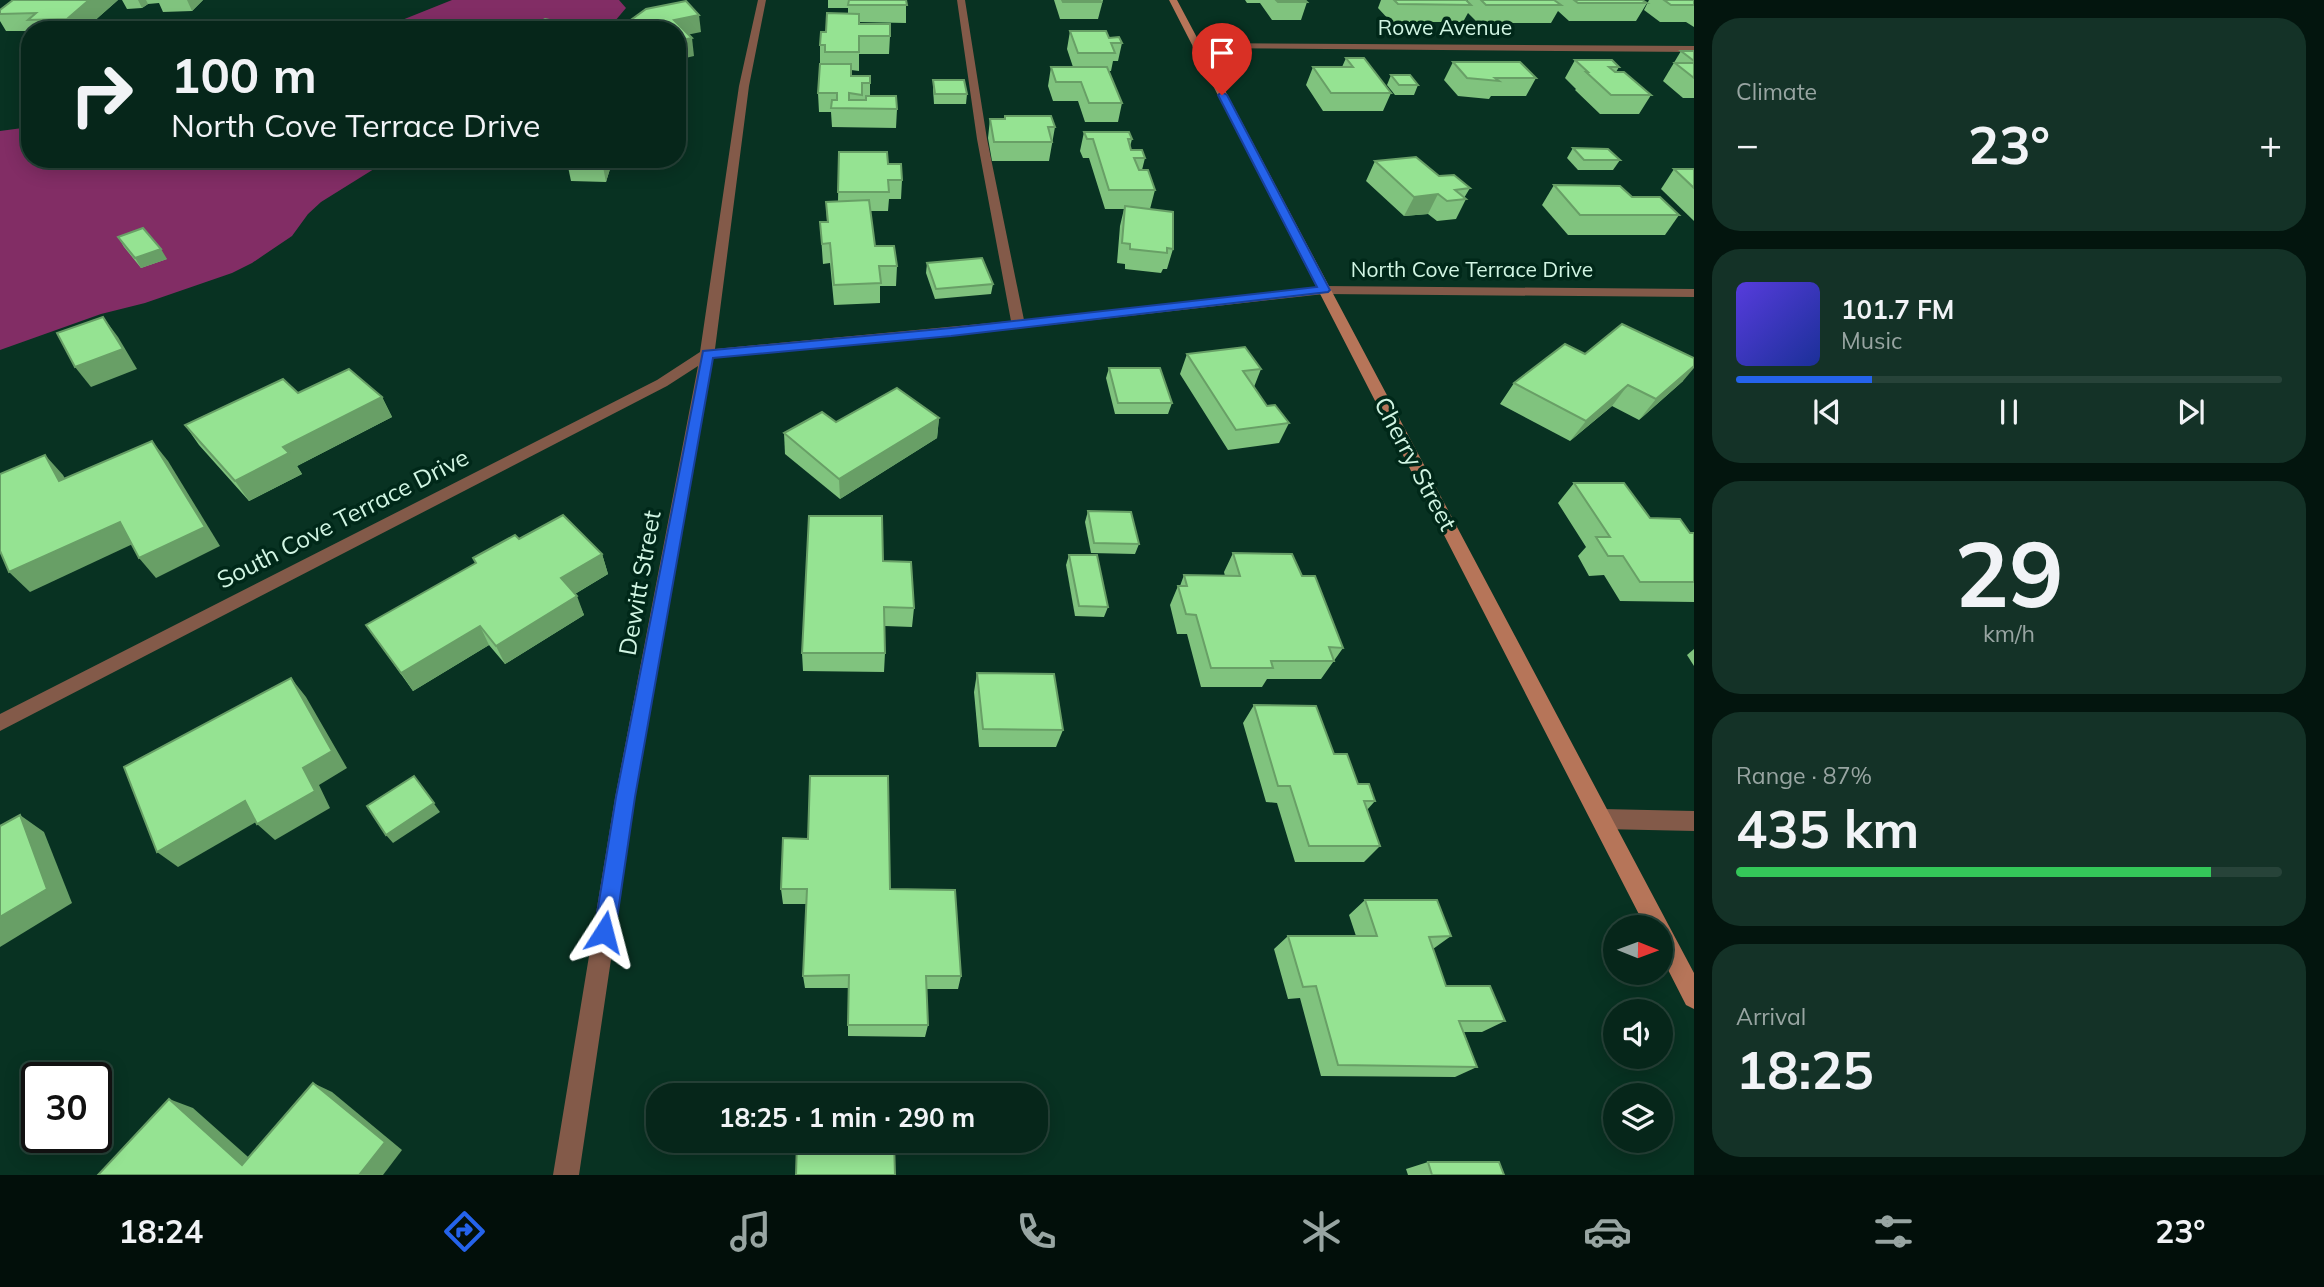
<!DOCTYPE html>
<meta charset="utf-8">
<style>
:root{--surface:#06261a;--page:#143227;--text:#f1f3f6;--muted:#98a5a2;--line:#274339;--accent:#2563eb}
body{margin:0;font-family:Mulish,sans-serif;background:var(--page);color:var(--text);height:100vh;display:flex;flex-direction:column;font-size:26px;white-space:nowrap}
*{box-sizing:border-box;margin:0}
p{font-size:23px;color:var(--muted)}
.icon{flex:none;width:38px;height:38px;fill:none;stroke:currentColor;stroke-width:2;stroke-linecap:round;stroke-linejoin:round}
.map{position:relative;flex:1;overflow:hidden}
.panel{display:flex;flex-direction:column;gap:18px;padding:18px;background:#03150e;width:630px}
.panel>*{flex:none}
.hud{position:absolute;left:21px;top:21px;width:665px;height:147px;border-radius:28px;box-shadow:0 4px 18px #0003,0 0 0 2px var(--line);background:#06261a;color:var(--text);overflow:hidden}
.needle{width:46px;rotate:91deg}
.buttons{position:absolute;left:1603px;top:915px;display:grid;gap:14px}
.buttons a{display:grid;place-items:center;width:70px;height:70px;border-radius:50%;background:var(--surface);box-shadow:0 4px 18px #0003,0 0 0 2px var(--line);font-size:35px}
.speed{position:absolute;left:21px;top:1062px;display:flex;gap:14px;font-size:35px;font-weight:700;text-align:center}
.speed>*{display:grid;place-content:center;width:91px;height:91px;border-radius:50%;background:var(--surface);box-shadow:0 4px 18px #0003,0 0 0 2px var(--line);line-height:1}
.speed .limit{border:4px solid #111;border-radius:10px;background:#fff;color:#111}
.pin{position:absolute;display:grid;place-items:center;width:60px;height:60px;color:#fff;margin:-72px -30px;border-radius:50% 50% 50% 0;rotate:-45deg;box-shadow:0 0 7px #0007}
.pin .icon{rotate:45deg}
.me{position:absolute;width:77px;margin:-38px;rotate:9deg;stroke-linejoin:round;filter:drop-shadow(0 0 5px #0008)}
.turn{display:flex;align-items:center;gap:24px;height:147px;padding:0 35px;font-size:32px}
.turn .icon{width:91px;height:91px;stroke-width:2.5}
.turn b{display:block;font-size:49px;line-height:60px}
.big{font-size:52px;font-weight:700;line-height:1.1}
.panel .tile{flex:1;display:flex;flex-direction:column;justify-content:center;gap:10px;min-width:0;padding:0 24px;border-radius:28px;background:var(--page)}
.panel .dial{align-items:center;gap:0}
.dial b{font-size:91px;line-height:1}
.song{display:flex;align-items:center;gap:21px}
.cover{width:84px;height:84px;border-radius:10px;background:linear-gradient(135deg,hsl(250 70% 55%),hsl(230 70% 35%))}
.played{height:7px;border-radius:4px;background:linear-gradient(90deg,var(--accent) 25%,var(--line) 25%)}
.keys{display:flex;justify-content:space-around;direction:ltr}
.heat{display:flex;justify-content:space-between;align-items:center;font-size:38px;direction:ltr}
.charge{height:10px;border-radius:5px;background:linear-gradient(90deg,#34c759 87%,var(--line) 0)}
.trip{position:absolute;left:646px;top:1083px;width:402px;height:70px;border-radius:28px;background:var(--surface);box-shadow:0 4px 18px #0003,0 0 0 2px var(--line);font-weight:700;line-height:70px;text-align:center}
.tab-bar{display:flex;height:112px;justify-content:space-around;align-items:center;background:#020f0a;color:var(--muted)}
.tab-bar .icon{width:49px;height:49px}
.tab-bar .selected{color:var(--accent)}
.tab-bar b{font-size:32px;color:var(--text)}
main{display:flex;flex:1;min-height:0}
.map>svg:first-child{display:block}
.water{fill:#822d65}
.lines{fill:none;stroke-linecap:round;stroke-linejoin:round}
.street{fill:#835a49;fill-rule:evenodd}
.secondary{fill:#b67559;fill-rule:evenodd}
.wall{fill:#80c37e}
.shaded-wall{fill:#689f66}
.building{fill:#95e392;stroke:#689f66;stroke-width:2}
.route{fill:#2563eb;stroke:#184099;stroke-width:2}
.labels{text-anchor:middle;stroke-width:7;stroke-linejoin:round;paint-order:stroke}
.far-street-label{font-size:21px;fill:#d1f5e3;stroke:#002819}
.street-label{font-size:24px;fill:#d1f5e3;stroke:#002819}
</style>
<main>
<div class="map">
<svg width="1694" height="1175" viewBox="0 0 1694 1175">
<rect width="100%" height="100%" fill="#083222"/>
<g class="water">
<polygon points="452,0 619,0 626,8 615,21 594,30 377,30"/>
<polygon points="30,127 30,159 390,159 321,202 308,214 292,236 252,263 232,273 145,303 101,314 0,350 0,131"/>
</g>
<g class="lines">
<g class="street">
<polygon points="758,0 766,0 749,86 715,349 1011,321 977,139 957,0 965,0 987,139 1024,320 1324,286 1694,289 1694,297 1324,294 951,336 713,358 635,798 579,1175 553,1175 615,798 698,366 667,386 0,731 0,714 657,380 700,352 739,86"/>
<polygon points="1197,43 1694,46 1694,52 1194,48 1192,46"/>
<polygon points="1602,809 1694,811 1694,831 1602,829 1595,826 1592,819 1595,812"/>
</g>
<polygon class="secondary" points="1169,0 1177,0 1694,973 1694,1009 1686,1005 1661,956 1661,928 1646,928"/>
</g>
<g class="wall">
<polygon points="118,0 84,30 30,30 30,31 6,31 0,21 0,10"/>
<polygon points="122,0 203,0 192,11 163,12 159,3 148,4 142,8 127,9"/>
<polygon points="828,0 906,0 906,23 859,22 859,24 890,36 889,54 859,54 859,71 851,70 851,76 870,83 870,96 897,109 896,128 832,127 831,112 819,112 818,93 825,64 825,63 820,63 820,45 826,32 848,14 848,8 828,8"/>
<polygon points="1054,0 1103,0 1098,19 1060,19"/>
<polygon points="1245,0 1305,0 1307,2 1301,20 1272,20 1260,3 1247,3"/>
<polygon points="1381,0 1466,0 1468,1 1468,0 1642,0 1647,3 1636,21 1569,21 1558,11 1551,23 1478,23 1468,13 1463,22 1391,22 1378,8"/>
<polygon points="1649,0 1694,0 1694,27 1686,22 1660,22 1644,10"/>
<polygon points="1070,31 1109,38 1122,43 1118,61 1113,61 1111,71 1109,71 1122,103 1118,122 1085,122 1078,101 1053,101 1048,86 1051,67 1073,67 1067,49"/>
<polygon points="1681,51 1694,51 1694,98 1683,98 1663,81"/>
<polygon points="1346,58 1391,93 1383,111 1323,111 1306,85 1313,67 1342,67"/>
<polygon points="1575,60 1619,67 1616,72 1651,95 1639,114 1600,114 1575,90 1576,89 1565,78"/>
<polygon points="1453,62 1536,78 1526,96 1491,96 1489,99 1458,96 1444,80"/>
<polygon points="1391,75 1418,85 1414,95 1395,95 1387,85"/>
<polygon points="933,80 967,94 966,104 934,104 933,89"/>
<polygon points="1005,116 1055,127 1049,161 992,161 988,138 990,119 1004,119"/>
<polygon points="1084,132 1132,139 1130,147 1131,150 1145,158 1142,170 1155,190 1150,209 1173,249 1167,269 1163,269 1161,273 1125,269 1125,264 1117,263 1120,226 1124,209 1105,209 1089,158 1083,158 1080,151"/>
<polygon points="1573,148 1620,160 1613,170 1578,170 1567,158"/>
<polygon points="839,152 888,164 902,180 901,199 889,199 888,211 870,211 875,246 897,266 896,286 880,286 880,303 834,305 830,263 823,264 820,222 827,222 826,202 838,201"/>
<polygon points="613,159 606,182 571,181 567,162"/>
<polygon points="1375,161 1439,176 1470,188 1464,198 1466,199 1456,219 1437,221 1428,214 1404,216 1366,181"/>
<polygon points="1674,169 1694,169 1694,221 1661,189"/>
<polygon points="1554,185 1632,197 1679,215 1665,235 1568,235 1542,205"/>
<polygon points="118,237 167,259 141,268 124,247"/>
<polygon points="927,263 993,284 991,294 935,299 926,273"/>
<polygon points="1187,354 1261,369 1254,387 1267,406 1289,423 1279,443 1228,450 1180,374"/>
<polygon points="1585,354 1683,381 1639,420 1612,406 1570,441 1500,404 1514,383"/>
<polygon points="1109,368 1172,403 1168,414 1115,414 1106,378"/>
<polygon points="298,393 382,397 392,417 297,466 302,474 249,501 199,445 185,425"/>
<polygon points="939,418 937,438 840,499 785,454 784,433 836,422"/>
<polygon points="1574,483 1650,518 1690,533 1694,533 1694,602 1620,601 1604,575 1589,576 1578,556 1586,547 1558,503"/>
<polygon points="1088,511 1139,544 1135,554 1091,553 1085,522"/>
<polygon points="519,539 602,554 608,574 575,594 584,615 505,664 489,645 413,691 366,625 476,563 473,558"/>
<polygon points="1233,553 1302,576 1343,648 1321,679 1267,679 1262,687 1201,687 1187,634 1177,634 1170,605 1178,586 1180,586 1184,575 1225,576 1224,572"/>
<polygon points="1069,555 1108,607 1104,617 1075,616 1066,565"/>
<polygon points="883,561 914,608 912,627 885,626 885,653 884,672 803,671 802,653"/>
<polygon points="1694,649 1694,666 1687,655"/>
<polygon points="977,673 1063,730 1056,747 979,747 974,692"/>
<polygon points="1254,705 1358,784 1375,801 1367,810 1380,846 1364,862 1295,862 1277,803 1266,802 1243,723"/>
<polygon points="781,889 890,889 961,976 958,989 926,989 928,1025 925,1037 848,1036 848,988 805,988 803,976 806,904 783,904"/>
<polygon points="1365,900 1451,936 1433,949 1446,986 1505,1021 1482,1032 1464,1032 1477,1067 1455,1077 1321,1076 1300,998 1288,999 1274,949 1288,936 1356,936 1349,915"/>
<polygon points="1428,1162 1504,1175 1408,1175 1406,1169"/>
</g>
<g class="shaded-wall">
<polygon points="89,0 118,0 84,30 73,30 67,19"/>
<polygon points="138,0 146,0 148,4 142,8"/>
<polygon points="187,0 203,0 192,11"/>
<polygon points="699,15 701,32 677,37 674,20"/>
<polygon points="563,23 564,30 551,30"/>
<polygon points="692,38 694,56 677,60 677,41"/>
<polygon points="684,67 686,85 677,87 677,68"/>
<polygon points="603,159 613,159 606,182 602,162"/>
<polygon points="1438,194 1428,214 1404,216 1414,197"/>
<polygon points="161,249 167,259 141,268 135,258"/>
<polygon points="103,317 118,337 137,369 91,387 75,367"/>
<polygon points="1694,366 1694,368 1683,381 1639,420 1656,399"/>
<polygon points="1628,385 1612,406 1570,441 1586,421"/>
<polygon points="382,397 392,417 297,466 302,474 249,501 235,481 283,447"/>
<polygon points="939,418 937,438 840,499 839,479"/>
<polygon points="152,441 168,461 220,546 156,578 139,558"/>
<polygon points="45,455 63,475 77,501 59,481"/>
<polygon points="120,522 137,542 30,592 9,572"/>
<polygon points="602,554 608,574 568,598 561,578"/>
<polygon points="577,596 584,615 505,664 496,646"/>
<polygon points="480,626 489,645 413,691 401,673"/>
<polygon points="291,678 306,697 347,768 319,785 330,808 275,840 257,824 303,768"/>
<polygon points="414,776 440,812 393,843 386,835"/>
<polygon points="245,801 263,818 178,867 157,852"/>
<polygon points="20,815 44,832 72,903 0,947 0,917"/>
<polygon points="313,1083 332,1092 402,1150 383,1175 359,1175"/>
<polygon points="169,1099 193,1108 265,1172 242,1165"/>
</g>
<g class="building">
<polygon points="13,0 89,0 67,19 28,20 36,13 0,14 0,10"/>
<polygon points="849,0 906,0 907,5 848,5"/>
<polygon points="1062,0 1100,0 1101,2 1063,2"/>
<polygon points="1276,0 1305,0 1307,2 1278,2"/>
<polygon points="1394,0 1466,0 1471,5 1398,4"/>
<polygon points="1481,0 1554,0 1561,5 1486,5"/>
<polygon points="1574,0 1642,0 1647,3 1578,3"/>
<polygon points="1664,0 1694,0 1694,5 1671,5"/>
<polygon points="686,1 699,15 674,20 692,38 677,41 677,30 617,30 646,9"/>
<polygon points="827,13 859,14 859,24 890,24 890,36 859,36 859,52 825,52 825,45 820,45 821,32 826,32"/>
<polygon points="545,19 563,23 551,30 525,30"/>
<polygon points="1070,31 1106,31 1109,38 1119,37 1122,43 1111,43 1115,53 1078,53"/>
<polygon points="1681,51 1694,51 1694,61"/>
<polygon points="1346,58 1364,58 1391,93 1331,93 1313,67 1353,67"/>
<polygon points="677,60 684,67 677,68"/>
<polygon points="1575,60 1612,60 1619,67 1609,67 1615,72 1624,72 1651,95 1611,95 1586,72 1588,72"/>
<polygon points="1453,62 1520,62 1536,78 1495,78 1499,81 1467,78"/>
<polygon points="1675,63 1694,63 1694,78"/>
<polygon points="820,64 851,64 851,76 870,76 870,83 862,83 862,95 849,93 849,100 866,100 866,96 896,96 897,109 831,108 832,100 837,100 837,93 818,93"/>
<polygon points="1051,67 1107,67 1122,103 1089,103 1081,82 1056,82"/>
<polygon points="1391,75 1410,75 1418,85 1399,85"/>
<polygon points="933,80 964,80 967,94 935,94"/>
<polygon points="1005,116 1051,116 1055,127 1048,127 1052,142 994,142 990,119 1005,119"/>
<polygon points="1084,132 1129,132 1132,139 1128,139 1131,150 1142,150 1145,158 1134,158 1139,170 1148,170 1155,190 1109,190 1093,139 1087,139"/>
<polygon points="1573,148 1608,149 1620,160 1584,160"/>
<polygon points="839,152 887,152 888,164 901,164 902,180 888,180 889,192 838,192"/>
<polygon points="1416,157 1439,176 1454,175 1470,188 1455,190 1466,199 1447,201 1438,194 1414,197 1375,161"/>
<polygon points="568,159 603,159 602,162 567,162"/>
<polygon points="1674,169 1694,169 1694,188"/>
<polygon points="1554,185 1620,186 1632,197 1660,197 1679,215 1580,215"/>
<polygon points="869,200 875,246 894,246 897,266 879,266 881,283 834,285 830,243 822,244 820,222 828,222 826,202"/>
<polygon points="1125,206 1173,212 1173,249 1167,248 1167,253 1130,249 1130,244 1122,243"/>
<polygon points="143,228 161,249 135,258 118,237"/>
<polygon points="982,258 993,284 936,289 927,263"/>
<polygon points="103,317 123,349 75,367 57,333"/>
<polygon points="1622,324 1694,358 1694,366 1656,399 1628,385 1586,421 1514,383 1565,344 1585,354"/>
<polygon points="1245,347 1261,369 1243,371 1267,406 1275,405 1289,423 1236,430 1187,354"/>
<polygon points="1109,368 1160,368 1172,403 1118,403"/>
<polygon points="349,369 382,397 283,447 289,453 235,481 185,425 283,379 298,393"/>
<polygon points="897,388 939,418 839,479 784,433 822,412 836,422"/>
<polygon points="152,441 205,527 139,558 120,522 9,572 0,551 0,474 45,455 59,481"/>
<polygon points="1574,483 1624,483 1650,518 1680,519 1690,533 1694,533 1694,582 1640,582 1623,556 1608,556 1596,537 1610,537"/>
<polygon points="1088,511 1131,512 1139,544 1094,543"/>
<polygon points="563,515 602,554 561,578 577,596 496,646 480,626 401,673 366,625 476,563 473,558 515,535 519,539"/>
<polygon points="809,516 882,516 883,561 911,562 914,608 884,607 885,653 802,653"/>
<polygon points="1233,553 1292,554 1302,576 1315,576 1343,648 1329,647 1334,661 1271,661 1273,668 1211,668 1196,615 1186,614 1178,586 1187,586 1184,575 1240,576"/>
<polygon points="1069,555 1097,555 1108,607 1079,606"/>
<polygon points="977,673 1054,674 1063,730 983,729"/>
<polygon points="291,678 332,751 303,768 315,791 257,824 245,801 157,852 124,767"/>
<polygon points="1254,705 1316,706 1334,754 1347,754 1358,784 1369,784 1375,801 1364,801 1380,846 1309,846 1290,786 1278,786"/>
<polygon points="414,776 434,803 386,835 367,806"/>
<polygon points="810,776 888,776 890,889 955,890 961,976 926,976 928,1025 848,1025 849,975 803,976 807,889 781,889 783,838 808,839"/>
<polygon points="20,815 47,889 0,917 0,826"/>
<polygon points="1365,900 1437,900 1451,936 1429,937 1446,986 1490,986 1505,1021 1459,1021 1477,1067 1338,1065 1316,986 1303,987 1288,936 1377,936"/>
<polygon points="313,1083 385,1142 359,1175 98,1175 169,1099 242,1165"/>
<polygon points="797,1141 894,1141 895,1175 796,1175"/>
<polygon points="1428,1162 1499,1162 1504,1175 1432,1175"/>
</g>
<polygon class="route" points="1222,92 1227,95 1330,290 1328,292 951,336 713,358 635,797 615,932 612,940 604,943 597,940 594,932 616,797 703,351 951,328 1317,287 1218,95"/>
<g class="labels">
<g class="far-street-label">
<text x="1445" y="35">Rowe Avenue</text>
<text x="1472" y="277">North Cove Terrace Drive</text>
</g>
<g class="street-label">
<text transform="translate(1415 464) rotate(62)" y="8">Cherry Street</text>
<text transform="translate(343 519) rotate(-27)" y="8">South Cove Terrace Drive</text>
<text transform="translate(640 583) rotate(-80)" y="8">Dewitt Street</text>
</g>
</g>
</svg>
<div class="buttons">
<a><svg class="needle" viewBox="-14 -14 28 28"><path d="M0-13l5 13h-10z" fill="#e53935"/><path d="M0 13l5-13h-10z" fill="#98a5a2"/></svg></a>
<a><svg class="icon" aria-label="sound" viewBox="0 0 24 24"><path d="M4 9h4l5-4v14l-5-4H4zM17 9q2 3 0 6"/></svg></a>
<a><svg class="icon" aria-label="layers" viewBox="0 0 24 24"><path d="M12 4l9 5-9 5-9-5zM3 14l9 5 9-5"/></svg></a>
</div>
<div class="speed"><div class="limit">30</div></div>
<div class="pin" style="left:1222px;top:95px;background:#d93025"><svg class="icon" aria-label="arrive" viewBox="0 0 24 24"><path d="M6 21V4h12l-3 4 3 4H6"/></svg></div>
<svg class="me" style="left:604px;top:932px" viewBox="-20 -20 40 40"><path d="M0-17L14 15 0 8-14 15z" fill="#2563eb" stroke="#fff" stroke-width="4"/></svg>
<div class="trip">18:25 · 1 min · 290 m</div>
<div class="hud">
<div class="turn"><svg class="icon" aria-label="right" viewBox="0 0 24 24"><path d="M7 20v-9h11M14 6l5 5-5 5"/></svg><div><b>100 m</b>North Cove Terrace Drive</div></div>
</div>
</div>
<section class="panel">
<div class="tile"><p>Climate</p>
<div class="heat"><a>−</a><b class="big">23°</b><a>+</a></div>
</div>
<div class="tile">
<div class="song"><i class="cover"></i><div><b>101.7 FM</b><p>Music</p></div></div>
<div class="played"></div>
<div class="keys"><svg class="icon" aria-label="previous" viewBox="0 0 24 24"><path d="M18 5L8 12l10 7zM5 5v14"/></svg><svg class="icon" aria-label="pause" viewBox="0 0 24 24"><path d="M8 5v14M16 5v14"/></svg><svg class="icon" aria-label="next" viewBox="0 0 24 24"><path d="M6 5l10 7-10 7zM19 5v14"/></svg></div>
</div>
<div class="tile dial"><b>29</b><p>km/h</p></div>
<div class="tile"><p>Range · 87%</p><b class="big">435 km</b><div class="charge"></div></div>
<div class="tile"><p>Arrival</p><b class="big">18:25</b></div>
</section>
</main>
<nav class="tab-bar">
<b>18:24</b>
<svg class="icon selected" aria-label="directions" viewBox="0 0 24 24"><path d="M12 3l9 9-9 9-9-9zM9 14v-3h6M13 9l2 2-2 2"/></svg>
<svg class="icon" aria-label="music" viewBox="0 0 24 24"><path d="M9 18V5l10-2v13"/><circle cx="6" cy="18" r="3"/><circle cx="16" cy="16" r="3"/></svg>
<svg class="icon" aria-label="phone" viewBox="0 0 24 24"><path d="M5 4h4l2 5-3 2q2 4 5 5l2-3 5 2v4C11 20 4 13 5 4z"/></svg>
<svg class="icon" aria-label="climate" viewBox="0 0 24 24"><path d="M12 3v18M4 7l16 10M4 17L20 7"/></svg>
<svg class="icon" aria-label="car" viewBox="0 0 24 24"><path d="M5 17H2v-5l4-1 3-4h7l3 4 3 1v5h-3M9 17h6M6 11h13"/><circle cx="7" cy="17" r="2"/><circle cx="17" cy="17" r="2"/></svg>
<svg class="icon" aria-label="filters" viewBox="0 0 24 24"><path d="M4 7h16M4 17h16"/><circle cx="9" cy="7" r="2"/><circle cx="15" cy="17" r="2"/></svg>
<b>23°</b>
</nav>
